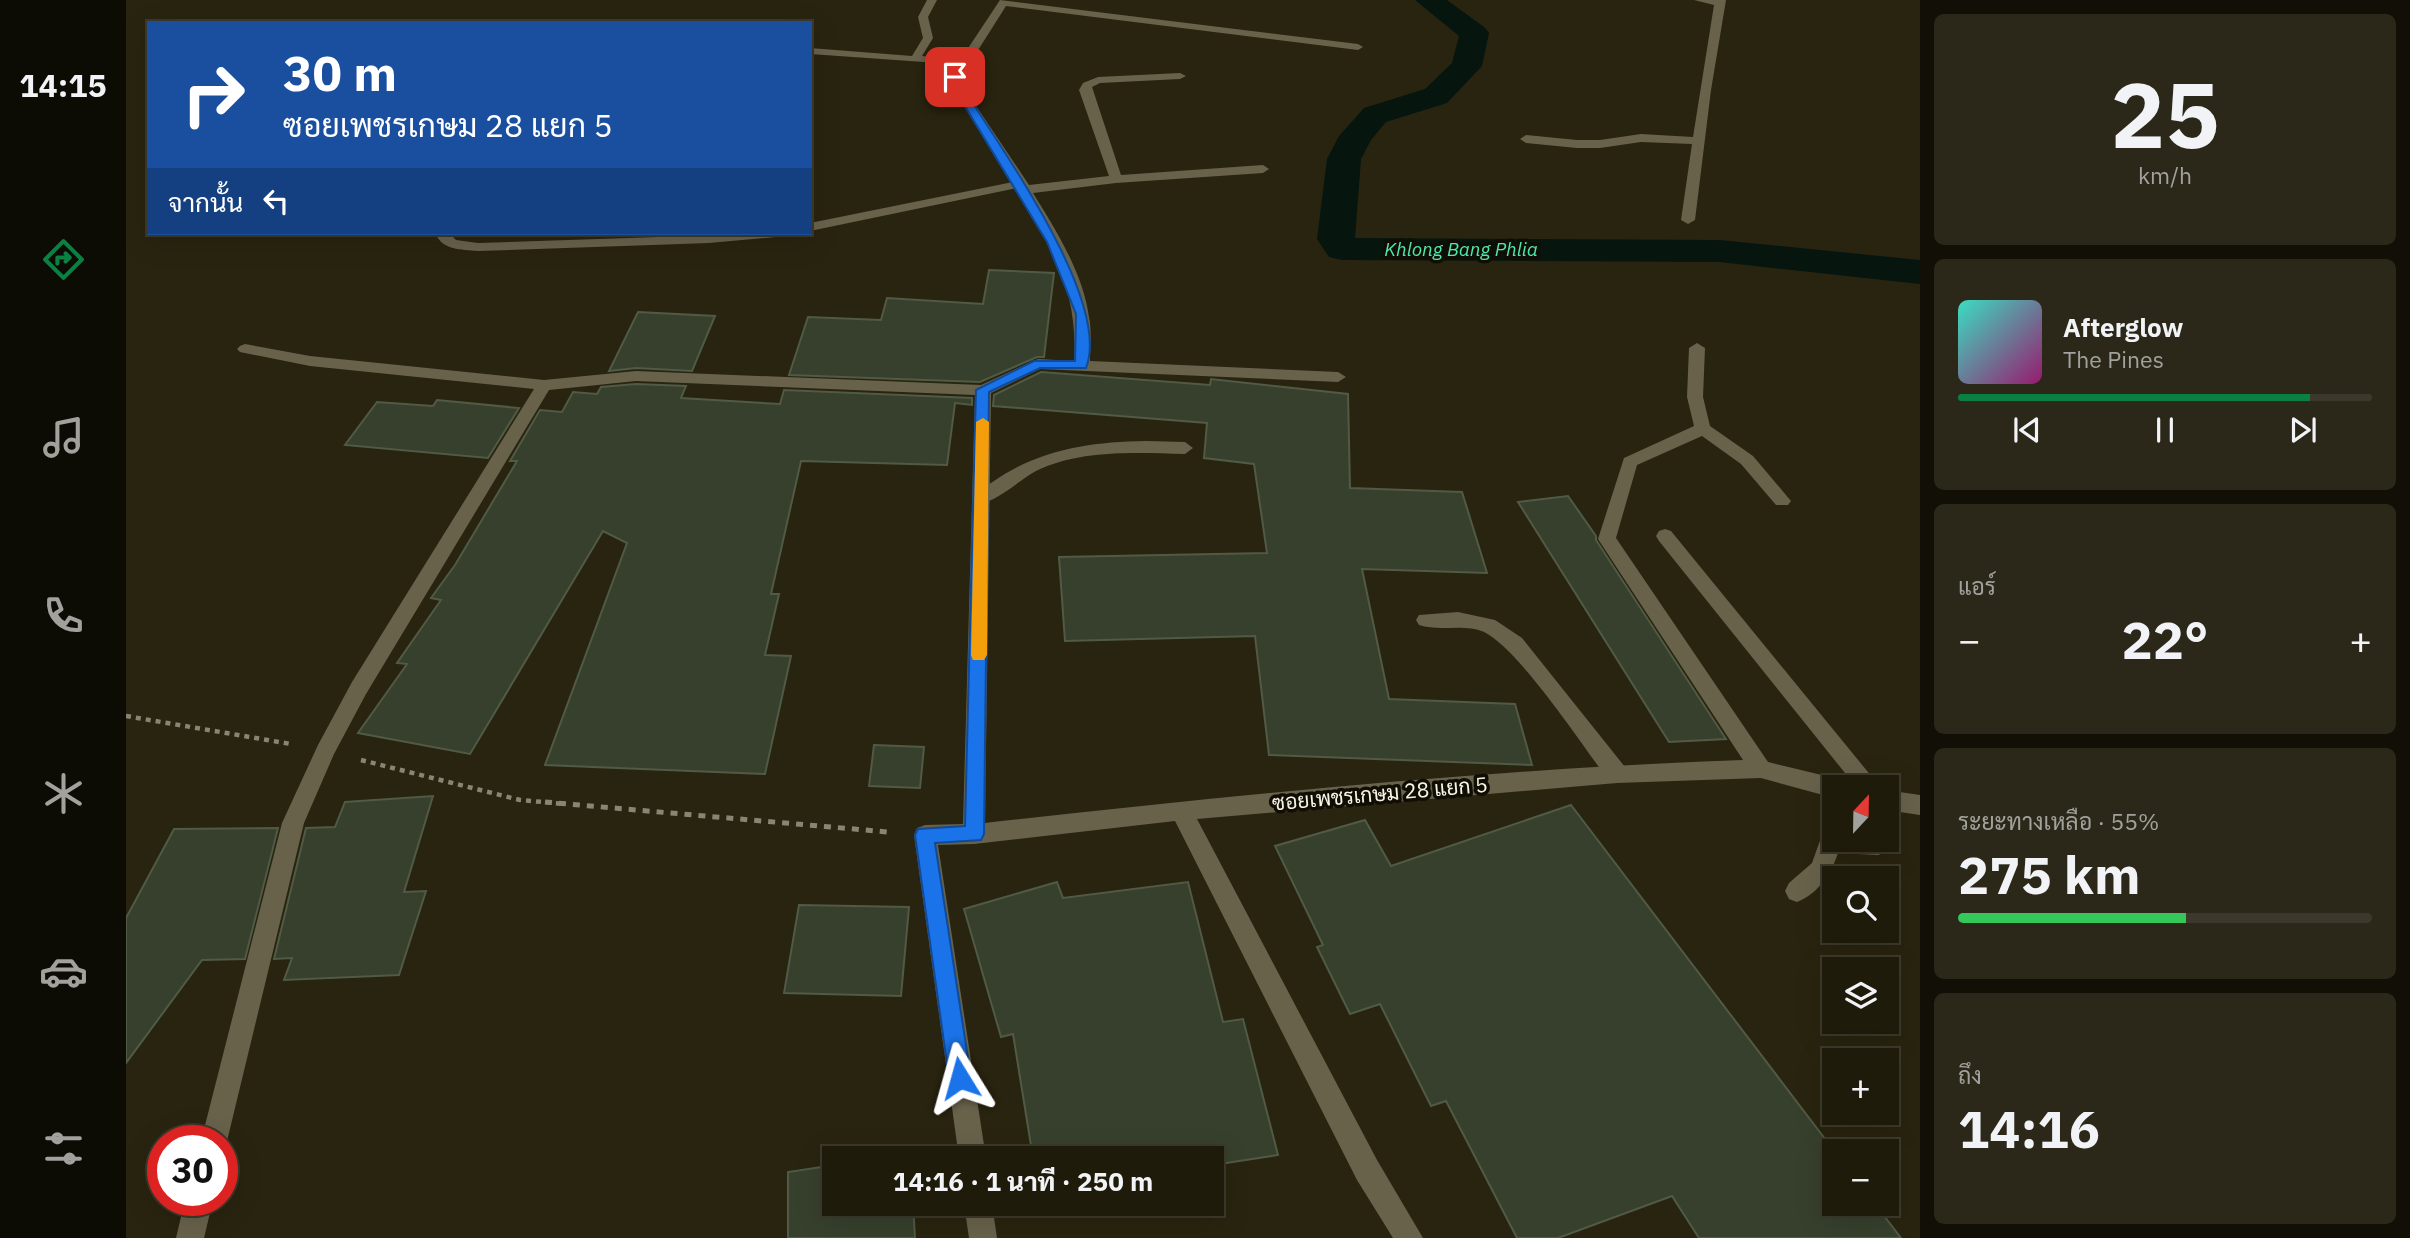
<!DOCTYPE html>
<html lang="th">
<meta charset="utf-8">
<style>
:root{--surface:#1f1b0b;--page:#2c2819;--text:#f1f3f6;--muted:#a1a19d;--line:#3c392c;--accent:#0b8043}
body{margin:0;font-family:"IBM Plex Sans",Sarabun,sans-serif;background:var(--page);color:var(--text);height:100vh;display:flex;flex-direction:column;font-size:26px;white-space:nowrap}
*{box-sizing:border-box;margin:0}
p{font-size:23px;color:var(--muted)}
.icon{flex:none;width:38px;height:38px;fill:none;stroke:currentColor;stroke-width:2;stroke-linecap:round;stroke-linejoin:round}
.map{position:relative;flex:1;overflow:hidden}
.details{display:flex;flex-direction:column;gap:14px;padding:14px;background:#110f06;width:490px}
.details>*{flex:none}
.guide{position:absolute;left:21px;top:21px;width:665px;height:214px;border-radius:0px;box-shadow:0 7px 28px #0002,0 0 0 2px var(--line);background:#1a4fa0;color:#fff;overflow:hidden}
.needle{width:46px;rotate:22deg}
.buttons{position:absolute;left:1696px;top:775px;display:grid;gap:14px}
.buttons a{display:grid;place-items:center;width:77px;height:77px;border-radius:0px;background:var(--surface);box-shadow:0 7px 28px #0002,0 0 0 2px var(--line);font-size:35px}
.speed{position:absolute;left:21px;top:1125px;display:flex;gap:14px;font-size:35px;font-weight:700;text-align:center}
.speed>*{display:grid;place-content:center;width:91px;height:91px;border-radius:50%;background:var(--surface);box-shadow:0 7px 28px #0002,0 0 0 2px var(--line);line-height:1}
.speed .limit{border:10px solid #d22;background:#fff;color:#111}
.pin{position:absolute;display:grid;place-items:center;width:60px;height:60px;color:#fff;margin:-30px;border-radius:14px;box-shadow:0 4px 10px #0006}
.me{position:absolute;width:77px;margin:-38px;rotate:352deg;stroke-linejoin:round;filter:drop-shadow(0 0 5px #0008)}
.turn{display:flex;align-items:center;gap:24px;height:147px;padding:0 21px;font-size:32px}
.turn .icon{width:91px;height:91px;stroke-width:2.5}
.turn b{display:block;font-size:49px;line-height:60px}
.then{display:flex;align-items:center;height:66px;padding:0 21px;background:#0003;gap:14px;font-size:26px}
.big{font-size:52px;font-weight:800;line-height:1.1}
.details .widget{flex:1;display:flex;flex-direction:column;justify-content:center;gap:10px;min-width:0;padding:0 24px;border-radius:10px;background:var(--page)}
.details .dial{align-items:center;gap:0}
.dial b{font-size:91px;line-height:1}
.song{display:flex;align-items:center;gap:21px}
.cover{width:84px;height:84px;border-radius:10px;background:linear-gradient(135deg,hsl(170 70% 55%),hsl(320 70% 35%))}
.played{height:7px;border-radius:4px;background:linear-gradient(90deg,var(--accent) 85%,var(--line) 85%)}
.keys{display:flex;justify-content:space-around;direction:ltr}
.heat{display:flex;justify-content:space-between;align-items:center;font-size:38px;direction:ltr}
.charge{height:10px;border-radius:5px;background:linear-gradient(90deg,#34c759 55%,var(--line) 0)}
.trip{position:absolute;left:696px;top:1146px;width:402px;height:70px;border-radius:0px;background:var(--surface);box-shadow:0 7px 28px #0002,0 0 0 2px var(--line);font-weight:800;line-height:70px;text-align:center}
main{display:flex;flex:1;min-height:0}
.dock{display:flex;flex-direction:column;width:126px;justify-content:space-around;align-items:center;background:#0c0b04;color:var(--muted)}
.dock .icon{width:49px;height:49px}
.dock .current{color:var(--accent)}
.dock b{font-size:32px;color:var(--text)}
.map>svg:first-child{display:block}
.lines{fill:none;stroke-linecap:round;stroke-linejoin:round}
.canal{fill:#06150e;fill-rule:evenodd}
.building{fill:#36402c;stroke:#505a45;stroke-width:2}
.path-far1{stroke:#898573;stroke-width:4.5;stroke-dasharray:5 5;stroke-linecap:butt}
.path{stroke:#898573;stroke-width:5;stroke-dasharray:7 7;stroke-linecap:butt}
.service{fill:#68624b;fill-rule:evenodd}
.minor{fill:#68624b;fill-rule:evenodd}
.route{fill:#1a73e8;stroke:#114b97;stroke-width:2}
.slow{fill:#f59e0b}
.labels{text-anchor:middle;stroke-width:7;stroke-linejoin:round;paint-order:stroke}
.far-water-label{font-size:19px;font-style:italic;fill:#4deaad;stroke:#100d05}
.street-label{font-size:21px;fill:#f7f4e6;stroke:#100d05}
</style>
<main>
<nav class="dock">
<b>14:15</b>
<svg class="icon current" aria-label="directions" viewBox="0 0 24 24"><path d="M12 3l9 9-9 9-9-9zM9 14v-3h6M13 9l2 2-2 2"/></svg>
<svg class="icon" aria-label="music" viewBox="0 0 24 24"><path d="M9 18V5l10-2v13"/><circle cx="6" cy="18" r="3"/><circle cx="16" cy="16" r="3"/></svg>
<svg class="icon" aria-label="phone" viewBox="0 0 24 24"><path d="M5 4h4l2 5-3 2q2 4 5 5l2-3 5 2v4C11 20 4 13 5 4z"/></svg>
<svg class="icon" aria-label="climate" viewBox="0 0 24 24"><path d="M12 3v18M4 7l16 10M4 17L20 7"/></svg>
<svg class="icon" aria-label="car" viewBox="0 0 24 24"><path d="M5 17H2v-5l4-1 3-4h7l3 4 3 1v5h-3M9 17h6M6 11h13"/><circle cx="7" cy="17" r="2"/><circle cx="17" cy="17" r="2"/></svg>
<svg class="icon" aria-label="filters" viewBox="0 0 24 24"><path d="M4 7h16M4 17h16"/><circle cx="9" cy="7" r="2"/><circle cx="15" cy="17" r="2"/></svg>
</nav>
<div class="map">
<svg width="1794" height="1238" viewBox="0 0 1794 1238">
<rect width="100%" height="100%" fill="#29240f"/>
<g class="lines">
<polygon class="canal" points="1289,0 1321,0 1358,27 1363,33 1356,66 1321,103 1260,122 1245,140 1235,159 1229,238 1593,240 1794,260 1794,284 1593,262 1216,260 1203,257 1191,239 1201,159 1213,136 1238,108 1299,89 1326,63 1333,36"/>
</g>
<g class="building">
<polygon points="863,270 928,273 918,357 911,357 854,382 663,375 682,317 755,320 761,298 857,304"/>
<polygon points="512,312 589,316 566,371 510,368 483,371"/>
<polygon points="915,372 1084,385 1085,379 1222,394 1224,488 1336,492 1361,573 1236,569 1263,699 1389,704 1406,765 1143,755 1129,636 939,641 933,557 1141,553 1128,464 1078,458 1081,423 867,406 868,395"/>
<polygon points="510,384 560,386 555,398 654,404 658,390 846,398 846,405 829,403 821,465 675,461 645,594 653,594 639,655 665,656 639,774 419,765 501,543 477,531 344,754 232,733 281,664 271,663 315,600 305,598 329,565 391,461 384,461 414,410 436,412 447,392 471,394 475,387"/>
<polygon points="311,400 393,408 362,458 219,445 251,402 307,406"/>
<polygon points="1442,496 1470,536 1470,540 1600,739 1543,742 1392,502"/>
<polygon points="748,745 798,747 794,788 743,786"/>
<polygon points="307,796 278,892 300,891 273,975 158,980 166,958 148,959 180,828 209,827 219,802"/>
<polygon points="1445,805 1709,1152 1708,1204 1749,1204 1775,1238 1573,1238 1546,1196 1432,1238 1391,1238 1320,1101 1305,1106 1254,1004 1224,1014 1191,947 1197,945 1149,846 1239,820 1265,866"/>
<polygon points="152,828 119,959 76,960 0,1063 0,918 48,829"/>
<polygon points="931,882 937,898 1062,882 1097,1022 1117,1019 1152,1155 1087,1165 1087,1158 907,1158 887,1034 875,1037 838,909"/>
<polygon points="673,905 783,907 775,996 658,993"/>
<polygon points="709,1165 709,1204 787,1204 789,1238 662,1238 662,1172"/>
</g>
<g class="lines">
<g class="path-far1">
<polyline points="0,716 165,744"/>
<polyline points="235,760 394,800 439,804"/>
</g>
<polyline class="path" points="419,802 762,832"/>
<g class="service">
<polygon points="801,0 811,0 802,17 807,38 796,56 837,60 843,63 841,65 684,54 684,48 786,56 797,38 792,17"/>
<path d="M1020,441L1059,442L1067,448L1059,454C1009,453 956,449 910,471C894,479 866,507 850,502L847,498C852,490 861,486 868,481C915,449 964,442 1020,441Z"/>
<polygon points="1539,529 1545,531 1755,788 1731,788 1533,541 1530,536 1533,531"/>
<path d="M1332,612L1369,620L1396,638L1499,767L1502,774L1499,781L1491,783L1483,781C1457,746 1392,648 1358,632C1337,623 1314,632 1293,625L1290,620L1293,615Z"/>
</g>
<g class="minor">
<path d="M874,0L1232,44L1237,47L1232,50L880,6L835,77L838,88L903,185L983,176L953,90L957,83L972,77L1054,73L1060,76L1054,79L974,83L966,87L995,175L1137,165L1143,169L1137,173L990,183L907,193C930,230 957,273 963,317C966,332 964,347 964,361L1212,372L1220,377L1212,382L914,369L865,393L859,823C1111,795 1364,769 1617,760L1472,539L1498,458L1568,426L1561,397L1563,348L1571,343L1579,348L1577,397L1584,426L1627,456L1665,501L1662,505H1650L1615,464L1576,436L1511,465L1490,538L1642,762L1708,778L1716,781L1719,788H1708V798L1635,778L1491,783L1071,819L1251,1160L1297,1238H1267L1231,1180L1049,821L848,844L812,845L860,1158H833L788,835L791,828L799,825L837,824L849,395L510,381L423,390L240,694L208,754L178,823L101,1141L96,1151V1141H75L156,823L192,745L226,682L408,389L184,366L114,352L111,349L114,346L119,344L184,356L418,380L510,371L855,385L912,359L948,361C951,307 938,272 913,225C907,213 894,198 891,188L684,231V223L887,182L826,88L823,77Z"/>
<polygon points="1568,0 1600,0 1585,90 1569,220 1562,224 1555,220 1566,144 1515,142 1474,148 1451,148 1400,143 1394,139 1400,135 1451,140 1474,140 1515,134 1567,137 1588,5"/>
<path d="M309,233H323L330,240L352,243L657,233L650,237L583,243L352,251C335,249 317,251 309,233Z"/>
<polygon points="1760,790 1794,795 1794,815 1760,810"/>
<path d="M1704,832H1708V840H1760V834L1763,845L1760,852L1752,855L1712,853C1705,874 1693,893 1671,902L1663,899L1659,891L1663,883L1686,863L1696,835Z"/>
<polygon points="59,1200 87,1200 78,1238 50,1238"/>
<polygon points="838,1204 866,1204 871,1238 843,1238"/>
</g>
</g>
<path class="route" d="M829,75L834,77L837,88C874,147 986,301 960,368H914L863,392L858,834L855,840L809,843L845,1078L841,1085L834,1088L826,1085L823,1078L789,835L792,829L839,826L850,390L908,361H949L950,314L921,242L828,88L824,77Z"/>
<polygon class="slow" points="857,418 863,422 861,655 858,660 847,660 845,655 850,422"/>
<g class="labels">
<g class="far-water-label">
<text x="1335" y="256">Khlong Bang Phlia</text>
</g>
<g class="street-label">
<text transform="translate(1254 794) rotate(-5)" y="7">ซอยเพชรเกษม 28 แยก 5</text>
</g>
</g>
</svg>
<div class="buttons">
<a><svg class="needle" viewBox="-14 -14 28 28"><path d="M0-13l5 13h-10z" fill="#e53935"/><path d="M0 13l5-13h-10z" fill="#a1a19d"/></svg></a>
<a><svg class="icon" aria-label="search" viewBox="0 0 24 24"><circle cx="10" cy="10" r="6"/><path d="M15 15l6 6"/></svg></a>
<a><svg class="icon" aria-label="layers" viewBox="0 0 24 24"><path d="M12 4l9 5-9 5-9-5zM3 14l9 5 9-5"/></svg></a>
<a>+</a>
<a>−</a>
</div>
<div class="speed"><div class="limit">30</div></div>
<div class="pin" style="left:829px;top:77px;background:#d93025"><svg class="icon" aria-label="arrive" viewBox="0 0 24 24"><path d="M6 21V4h12l-3 4 3 4H6"/></svg></div>
<svg class="me" style="left:834px;top:1078px" viewBox="-20 -20 40 40"><path d="M0-17L14 15 0 8-14 15z" fill="#1a73e8" stroke="#fff" stroke-width="4"/></svg>
<div class="trip">14:16 · 1 นาที · 250 m</div>
<div class="guide">
<div class="turn"><svg class="icon" aria-label="right" viewBox="0 0 24 24"><path d="M7 20v-9h11M14 6l5 5-5 5"/></svg><div><b>30 m</b>ซอยเพชรเกษม 28 แยก 5</div></div>
<div class="then">จากนั้น<svg class="icon" aria-label="left" viewBox="0 0 24 24"><path d="M17 20v-9H6M10 6l-5 5 5 5"/></svg></div>
</div>
</div>
<section class="details">
<div class="widget dial"><b>25</b><p>km/h</p></div>
<div class="widget">
<div class="song"><i class="cover"></i><div><b>Afterglow</b><p>The Pines</p></div></div>
<div class="played"></div>
<div class="keys"><svg class="icon" aria-label="previous" viewBox="0 0 24 24"><path d="M18 5L8 12l10 7zM5 5v14"/></svg><svg class="icon" aria-label="pause" viewBox="0 0 24 24"><path d="M8 5v14M16 5v14"/></svg><svg class="icon" aria-label="next" viewBox="0 0 24 24"><path d="M6 5l10 7-10 7zM19 5v14"/></svg></div>
</div>
<div class="widget"><p>แอร์</p>
<div class="heat"><a>−</a><b class="big">22°</b><a>+</a></div>
</div>
<div class="widget"><p>ระยะทางเหลือ · 55%</p><b class="big">275 km</b><div class="charge"></div></div>
<div class="widget"><p>ถึง</p><b class="big">14:16</b></div>
</section>
</main>
